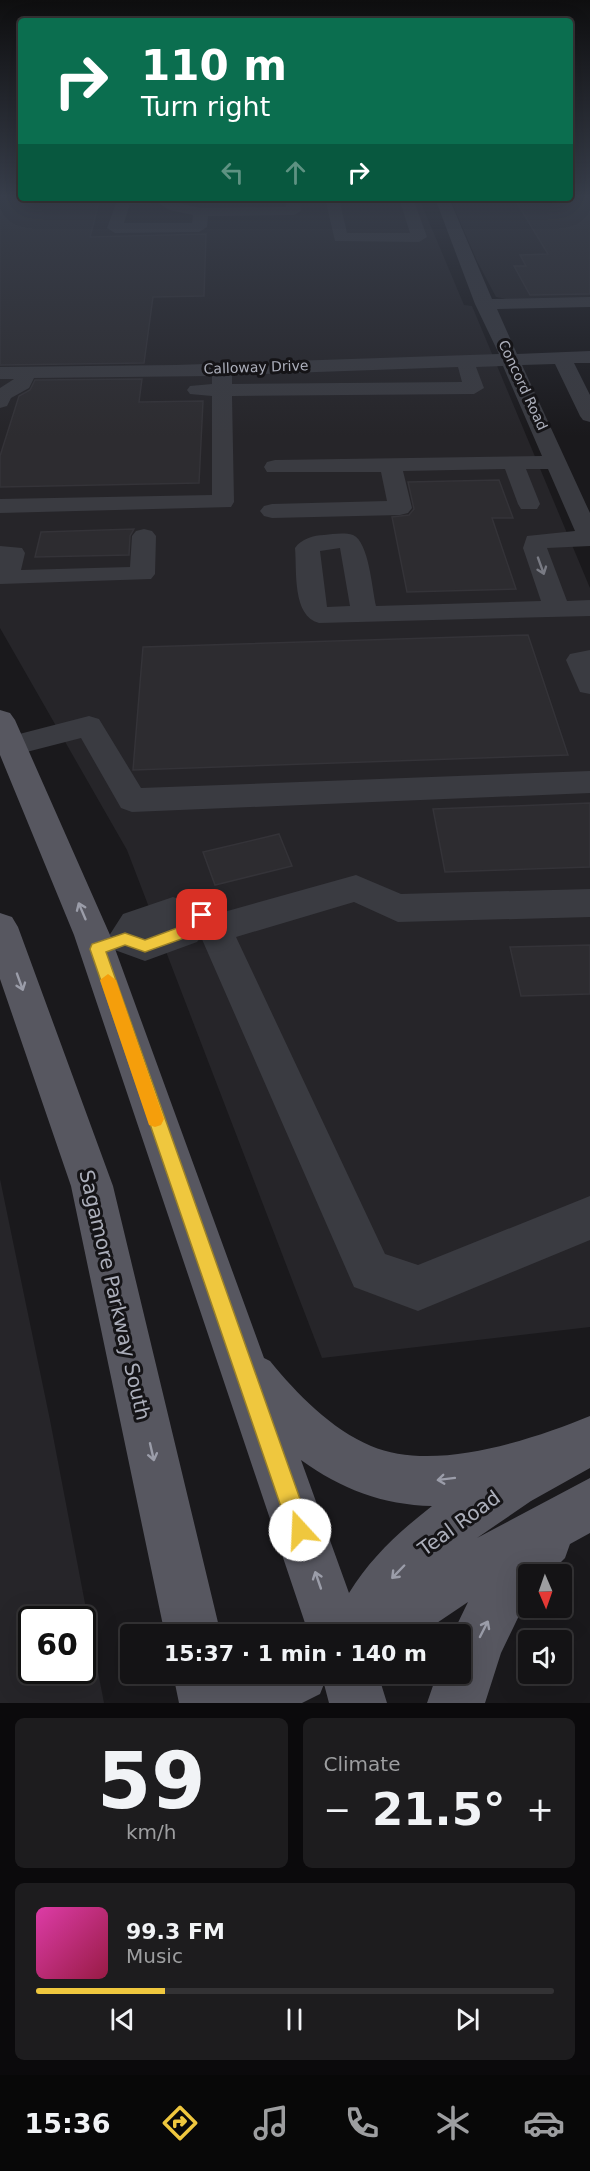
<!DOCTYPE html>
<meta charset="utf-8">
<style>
:root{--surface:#141315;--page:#1d1c1e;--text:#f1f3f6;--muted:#9d9ea0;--line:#333234;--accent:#efc73e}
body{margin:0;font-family:"DejaVu Sans",sans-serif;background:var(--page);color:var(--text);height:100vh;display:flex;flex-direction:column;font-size:22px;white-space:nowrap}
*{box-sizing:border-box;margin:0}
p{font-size:20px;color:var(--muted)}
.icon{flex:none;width:33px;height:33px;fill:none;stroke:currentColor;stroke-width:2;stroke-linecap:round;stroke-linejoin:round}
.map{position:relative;height:1703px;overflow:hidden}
.sheet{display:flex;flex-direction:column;gap:15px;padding:15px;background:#0b0a0c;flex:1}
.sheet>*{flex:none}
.top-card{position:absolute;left:18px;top:18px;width:555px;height:183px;border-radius:6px;box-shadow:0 6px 24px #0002,0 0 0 2px var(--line);background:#0b6e4f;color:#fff;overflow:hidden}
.needle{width:39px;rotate:178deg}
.fabs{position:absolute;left:518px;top:1564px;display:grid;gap:12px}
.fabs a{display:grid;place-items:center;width:54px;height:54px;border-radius:6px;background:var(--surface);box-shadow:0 6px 24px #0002,0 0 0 2px var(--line);font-size:30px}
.speed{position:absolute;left:18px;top:1606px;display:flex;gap:12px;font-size:30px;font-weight:700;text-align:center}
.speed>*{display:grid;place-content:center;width:78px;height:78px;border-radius:50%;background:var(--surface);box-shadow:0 6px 24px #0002,0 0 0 2px var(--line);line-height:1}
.speed .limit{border:3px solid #111;border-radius:9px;background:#fff;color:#111}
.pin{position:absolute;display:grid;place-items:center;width:51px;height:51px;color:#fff;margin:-26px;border-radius:12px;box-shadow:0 3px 9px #0006}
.me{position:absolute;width:66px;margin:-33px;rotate:340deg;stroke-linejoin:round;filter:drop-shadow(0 0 4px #0008)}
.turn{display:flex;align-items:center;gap:21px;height:126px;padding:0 24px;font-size:27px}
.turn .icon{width:78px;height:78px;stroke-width:2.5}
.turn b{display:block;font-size:42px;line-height:51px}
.lanes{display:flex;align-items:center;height:57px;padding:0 24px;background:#0003;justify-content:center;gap:30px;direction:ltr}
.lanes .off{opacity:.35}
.big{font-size:45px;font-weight:600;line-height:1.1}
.sheet .widget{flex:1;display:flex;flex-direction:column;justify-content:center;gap:9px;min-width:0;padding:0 21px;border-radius:9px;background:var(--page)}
.sheet .dial{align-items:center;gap:0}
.dial b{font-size:78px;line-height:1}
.song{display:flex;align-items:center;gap:18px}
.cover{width:72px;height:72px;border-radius:9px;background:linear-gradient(135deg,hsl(320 70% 55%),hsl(340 70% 35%))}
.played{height:6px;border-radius:3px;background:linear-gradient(90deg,var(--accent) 25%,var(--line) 25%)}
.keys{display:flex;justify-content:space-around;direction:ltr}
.heat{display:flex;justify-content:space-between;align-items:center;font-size:33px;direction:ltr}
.sheet .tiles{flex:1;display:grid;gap:15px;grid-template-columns:1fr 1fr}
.widget:last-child{grid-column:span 2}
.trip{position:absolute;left:120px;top:1624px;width:351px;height:60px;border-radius:6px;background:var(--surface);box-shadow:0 6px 24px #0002,0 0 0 2px var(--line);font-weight:600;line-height:60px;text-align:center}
.tab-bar{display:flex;height:96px;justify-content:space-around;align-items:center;background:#080808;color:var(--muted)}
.tab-bar .icon{width:42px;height:42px}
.tab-bar .current{color:var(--accent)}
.tab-bar b{font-size:27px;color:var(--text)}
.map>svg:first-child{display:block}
.built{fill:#262529;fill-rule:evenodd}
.building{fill:#2d2c30;stroke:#343338;stroke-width:1.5}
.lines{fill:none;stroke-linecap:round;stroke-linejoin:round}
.minor{fill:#3a3b41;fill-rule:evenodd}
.major{fill:#575760;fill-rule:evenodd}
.oneway{stroke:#797b84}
.oneway2{stroke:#9b9da9}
.route{fill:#efc73e;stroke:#9b8128;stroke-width:1.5}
.slow{fill:#f59e0b}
.labels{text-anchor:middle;stroke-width:6;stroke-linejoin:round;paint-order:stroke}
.far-street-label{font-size:14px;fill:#acafbb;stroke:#151417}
.near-street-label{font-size:20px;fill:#acafbb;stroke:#151417}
</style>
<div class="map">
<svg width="590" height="1703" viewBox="0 0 590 1703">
<rect width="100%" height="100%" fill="#1a191c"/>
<g class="built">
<polygon points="0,198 419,198 464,305 472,306 590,588 590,1327 322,1358 127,850 0,628"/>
<polygon points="450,198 590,198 590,300 512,300 496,297 477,261"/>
<path d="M0,1179L50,1420L104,1703H0ZM32,1620H82V1671H32Z"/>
</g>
<g class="building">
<polygon points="0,198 100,198 90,237 206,234 204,296 153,297 144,363 0,365"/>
<polygon points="514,198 590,198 590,294 530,295 514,266 526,266 520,255 548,254"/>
<polygon points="142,379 139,402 203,401 199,483 0,487 0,456 19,396 30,390 35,380"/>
<polygon points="499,480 513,518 492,518 516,589 407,592 392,517 409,515 414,509 408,482"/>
<polygon points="134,529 130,536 129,555 35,557 41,532"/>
<polygon points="528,635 568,755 133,770 143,647"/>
<polygon points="590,803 590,867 445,872 433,809"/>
<polygon points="279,834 292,866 215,885 203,852"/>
<polygon points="590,945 590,994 521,996 510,947"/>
</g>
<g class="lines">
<g class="minor">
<path d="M118,198H174L178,203L201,208L286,207L285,198H299L301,211L294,215L208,216L207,227L199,232L115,233L107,228ZM159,203L169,210L193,215L192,223H124L130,204Z"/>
<polygon points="325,198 339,198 347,233 410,233 399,198 413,198 427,237 419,242 335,241"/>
<path d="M435,198H449L492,299L590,297V307L497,309L517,354L590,351V363H574L590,395V422L583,420L580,416L555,364L522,365L590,513V546L547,548L567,601L590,600V616L319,623C292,616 297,571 295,548C301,539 314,535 324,535C333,534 344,532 353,535C369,542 372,589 376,606L541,601L523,548L527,536L575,531L548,469H526L540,504L537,509H521L518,504L505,469L403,471L412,508L408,513L400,515L272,518L264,516L260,511L264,506L272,504L387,501L381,472H267L264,467L267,462L275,460L542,456L503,366L476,367L484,388L474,394L232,396L234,502L231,507L0,513V499L212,495V396L190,394L187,390L190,386L212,384V376L34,378L29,388L11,398L7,406L0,408V388L14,379H0V367L176,365L499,354L475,304ZM458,367L462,382L232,384V375ZM340,548L350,606L327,607L320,551Z"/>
<polygon points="144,529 152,531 156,536 155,574 151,579 0,584 0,546 22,548 25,553 21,570 130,567 132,536 136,531"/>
<polygon points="590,650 590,694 580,692 566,660 570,654"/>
<polygon points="89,716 99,719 141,788 590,771 590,793 132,812 121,808 81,738 11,756 0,753 0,739"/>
<polygon points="356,875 401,894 590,889 590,917 398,922 354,902 236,937 385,1254 418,1265 590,1196 590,1240 418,1311 354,1287 201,937 197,942 145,961 112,949 107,939 123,914 173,897 193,904 202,901 222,908 224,912"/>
</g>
<g class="major">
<path d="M0,710L10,713L15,720L110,935L264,1358L270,1361C297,1394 331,1429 371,1446C434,1473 531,1440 590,1416V1468L531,1501L477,1538L590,1478V1533L570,1544L565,1558L548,1575H528V1597L501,1653L485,1703H427L437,1674H460V1635H452L468,1602L419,1635H309L74,935L0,755ZM301,1460C341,1489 383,1505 432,1506C400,1531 371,1557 349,1593Z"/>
<polygon points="0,913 12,917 18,927 113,1186 221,1635 165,1635 71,1186 0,979"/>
<polygon points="173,1674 229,1674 230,1678 238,1674 378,1674 387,1703 329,1703 324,1684 320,1694 302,1703 179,1703"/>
</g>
</g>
<defs><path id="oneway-shaft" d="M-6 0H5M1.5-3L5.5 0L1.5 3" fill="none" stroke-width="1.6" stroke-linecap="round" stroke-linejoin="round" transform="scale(1.5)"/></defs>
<use class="oneway" href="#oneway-shaft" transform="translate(541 566) rotate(70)"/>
<g class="oneway2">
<use href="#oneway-shaft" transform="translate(82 911) rotate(-113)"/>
<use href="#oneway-shaft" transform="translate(20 982) rotate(70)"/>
<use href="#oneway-shaft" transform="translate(152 1452) rotate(77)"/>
<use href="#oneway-shaft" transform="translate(446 1479) rotate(173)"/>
<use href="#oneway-shaft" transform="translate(398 1572) rotate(134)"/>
<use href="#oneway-shaft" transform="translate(318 1580) rotate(-109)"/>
<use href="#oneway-shaft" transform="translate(484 1629) rotate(-63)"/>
</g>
<linearGradient id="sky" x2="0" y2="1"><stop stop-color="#0e0e0f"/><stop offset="0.45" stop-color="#383e4b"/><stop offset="1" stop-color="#383e4b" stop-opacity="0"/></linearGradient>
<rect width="590" height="436" fill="url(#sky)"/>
<polygon class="route" points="202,909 209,915 207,919 198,922 190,936 145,952 125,945 106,952 311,1530 308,1538 300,1541 292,1538 289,1530 90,949 92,944 125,933 145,940 180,927 188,914"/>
<polygon class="slow" points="108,974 116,980 164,1119 161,1125 155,1127 149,1125 147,1119 100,980"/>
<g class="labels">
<g class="far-street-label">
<text transform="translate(256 367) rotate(-2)" y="5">Calloway Drive</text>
<text transform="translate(523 385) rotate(65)" y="5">Concord Road</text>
</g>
<g class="near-street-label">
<text transform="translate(115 1295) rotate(77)" y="7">Sagamore Parkway South</text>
<text transform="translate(459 1523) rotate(-36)" y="7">Teal Road</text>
</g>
</g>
</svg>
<div class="fabs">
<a><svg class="needle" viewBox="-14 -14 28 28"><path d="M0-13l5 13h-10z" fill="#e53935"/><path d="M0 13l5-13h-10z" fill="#9d9ea0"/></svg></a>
<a><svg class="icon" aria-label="sound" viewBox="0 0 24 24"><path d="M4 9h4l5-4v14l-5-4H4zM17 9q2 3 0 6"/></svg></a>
</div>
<div class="speed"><div class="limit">60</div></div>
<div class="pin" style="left:202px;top:915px;background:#d93025"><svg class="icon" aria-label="arrive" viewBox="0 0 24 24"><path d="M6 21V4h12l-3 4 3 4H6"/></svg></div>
<svg class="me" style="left:300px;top:1530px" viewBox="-20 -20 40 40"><circle r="19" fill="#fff"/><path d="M0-13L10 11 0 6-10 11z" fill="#efc73e"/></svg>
<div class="trip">15:37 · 1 min · 140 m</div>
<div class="top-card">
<div class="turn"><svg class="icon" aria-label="right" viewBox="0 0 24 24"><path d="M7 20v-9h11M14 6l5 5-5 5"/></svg><div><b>110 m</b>Turn right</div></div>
<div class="lanes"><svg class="icon off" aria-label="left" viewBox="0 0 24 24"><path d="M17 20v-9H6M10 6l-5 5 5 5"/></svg><svg class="icon off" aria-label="ahead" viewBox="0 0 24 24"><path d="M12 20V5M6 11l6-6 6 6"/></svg><svg class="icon" aria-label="right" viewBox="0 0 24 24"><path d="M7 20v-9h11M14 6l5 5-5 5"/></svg></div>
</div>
</div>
<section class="sheet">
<div class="tiles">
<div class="widget dial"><b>59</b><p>km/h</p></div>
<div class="widget"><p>Climate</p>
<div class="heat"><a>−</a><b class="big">21.5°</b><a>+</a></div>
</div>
<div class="widget">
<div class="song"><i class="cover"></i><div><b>99.3 FM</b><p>Music</p></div></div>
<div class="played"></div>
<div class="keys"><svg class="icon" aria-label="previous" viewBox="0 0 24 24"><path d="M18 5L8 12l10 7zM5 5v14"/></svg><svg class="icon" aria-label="pause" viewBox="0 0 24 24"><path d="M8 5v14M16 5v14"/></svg><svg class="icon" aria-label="next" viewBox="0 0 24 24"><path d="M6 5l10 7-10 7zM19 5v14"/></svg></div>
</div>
</div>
</section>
<nav class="tab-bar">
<b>15:36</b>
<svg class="icon current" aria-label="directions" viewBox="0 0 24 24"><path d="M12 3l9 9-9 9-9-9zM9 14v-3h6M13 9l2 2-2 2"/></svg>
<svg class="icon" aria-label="music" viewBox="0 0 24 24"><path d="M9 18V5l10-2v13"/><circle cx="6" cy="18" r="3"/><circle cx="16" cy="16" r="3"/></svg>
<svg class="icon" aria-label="phone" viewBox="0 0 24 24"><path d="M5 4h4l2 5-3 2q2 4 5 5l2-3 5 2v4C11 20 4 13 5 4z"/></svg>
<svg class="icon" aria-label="climate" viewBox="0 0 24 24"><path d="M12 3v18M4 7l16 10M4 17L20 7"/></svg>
<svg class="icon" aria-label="car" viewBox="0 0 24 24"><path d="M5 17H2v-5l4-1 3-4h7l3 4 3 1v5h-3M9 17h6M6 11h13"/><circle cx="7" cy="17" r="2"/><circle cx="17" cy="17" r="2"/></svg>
</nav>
